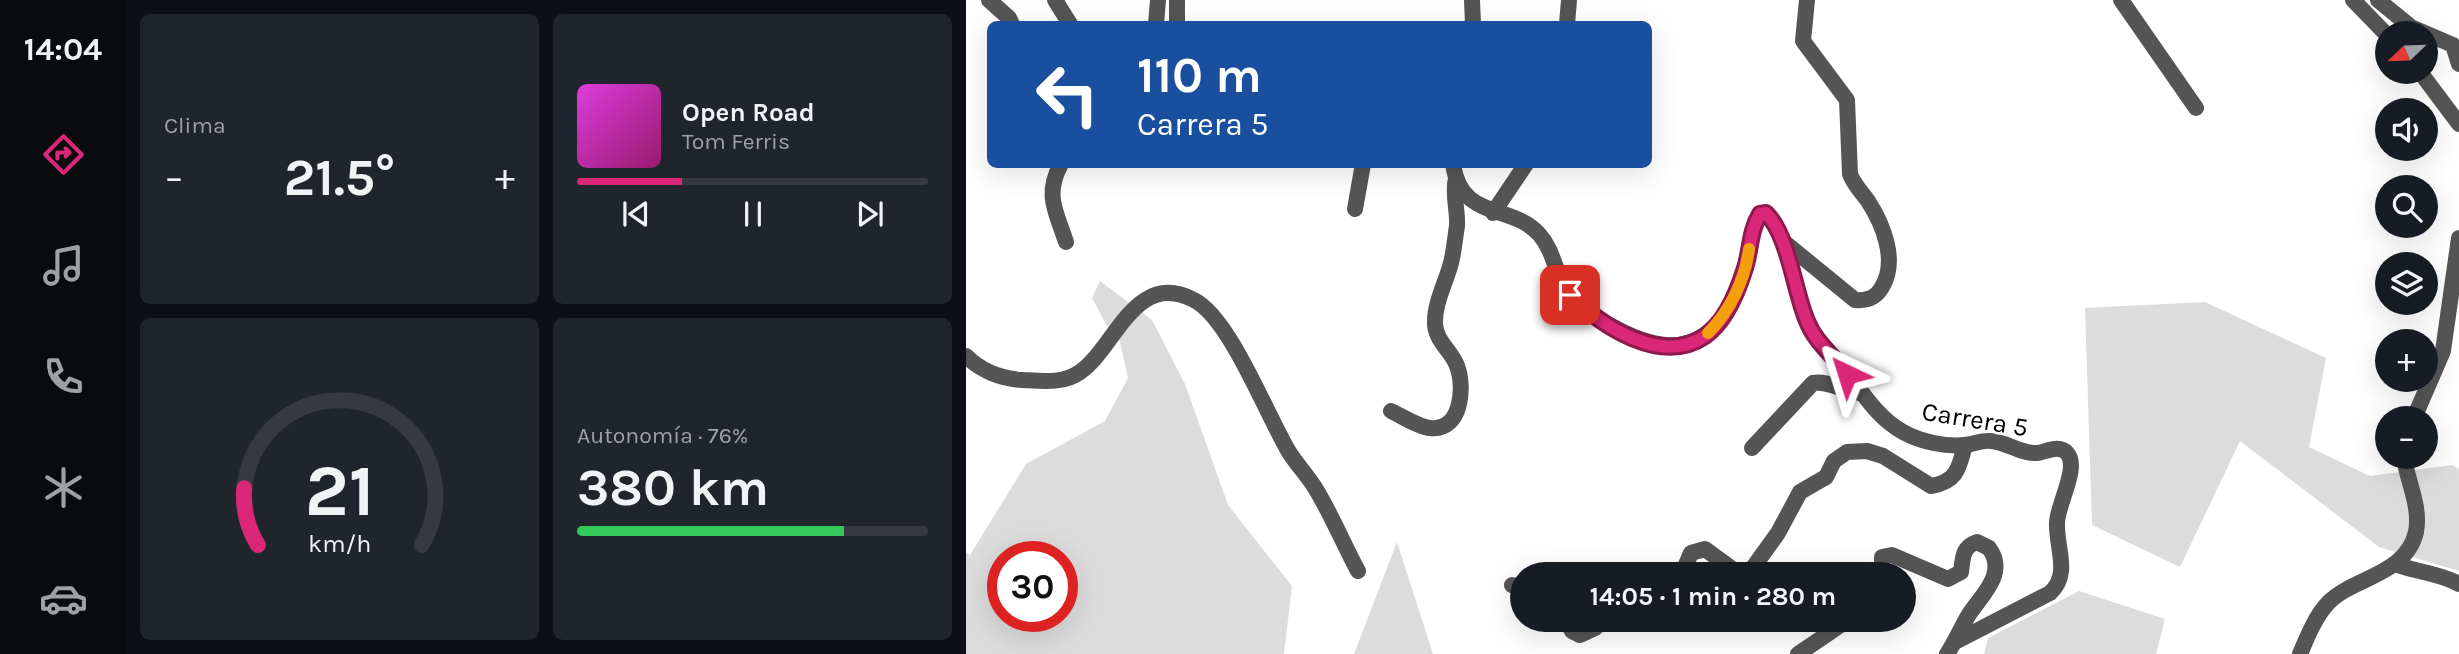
<!DOCTYPE html>
<html lang="es">
<meta charset="utf-8">
<style>
:root{--surface:#171b24;--page:#20242c;--text:#f1f3f6;--muted:#9ea1a6;--line:#363941;--accent:#db2777}
body{margin:0;font-family:Karla,sans-serif;background:var(--page);color:var(--text);height:100vh;display:flex;flex-direction:column;font-size:26px;white-space:nowrap}
*{box-sizing:border-box;margin:0}
p{font-size:23px;color:var(--muted)}
.icon{flex:none;width:38px;height:38px;fill:none;stroke:currentColor;stroke-width:2;stroke-linecap:round;stroke-linejoin:round}
.map{position:relative;flex:1;overflow:hidden}
.panel{display:flex;flex-direction:column;gap:14px;padding:14px;background:#0d0f14;width:840px}
.panel>*{flex:none}
.guide{position:absolute;left:21px;top:21px;width:665px;height:147px;border-radius:10px;box-shadow:0 7px 28px #0002;background:#1a4fa0;color:#fff;overflow:hidden}
.needle{width:46px;rotate:247deg}
.controls{position:absolute;left:1409px;top:21px;display:grid;gap:14px}
.controls a{display:grid;place-items:center;width:63px;height:63px;border-radius:50%;background:var(--surface);box-shadow:0 7px 28px #0002;font-size:35px}
.speed{position:absolute;left:21px;top:541px;display:flex;gap:14px;font-size:35px;font-weight:700;text-align:center}
.speed>*{display:grid;place-content:center;width:91px;height:91px;border-radius:50%;background:var(--surface);box-shadow:0 7px 28px #0002;line-height:1}
.speed .limit{border:10px solid #d22;background:#fff;color:#111}
.pin{position:absolute;display:grid;place-items:center;width:60px;height:60px;color:#fff;margin:-30px;border-radius:14px;box-shadow:0 4px 10px #0006}
.me{position:absolute;width:77px;margin:-38px;rotate:319deg;stroke-linejoin:round;filter:drop-shadow(0 0 5px #0008)}
.turn{display:flex;align-items:center;gap:24px;height:147px;padding:0 35px;font-size:32px}
.turn .icon{width:91px;height:91px;stroke-width:2.5}
.turn b{display:block;font-size:49px;line-height:60px}
.big{font-size:52px;font-weight:700;line-height:1.1}
.panel .card{flex:1;display:flex;flex-direction:column;justify-content:center;gap:10px;min-width:0;padding:0 24px;border-radius:10px;background:var(--page)}
.panel .dial{align-items:center;gap:0}
.dial svg{height:182px;overflow:visible;fill:none;stroke:var(--line);stroke-width:7;stroke-linecap:round;text-anchor:middle}
.dial text{fill:var(--text);stroke:none}
.song{display:flex;align-items:center;gap:21px}
.cover{width:84px;height:84px;border-radius:10px;background:linear-gradient(135deg,hsl(300 70% 55%),hsl(320 70% 35%))}
.played{height:7px;border-radius:4px;background:linear-gradient(90deg,var(--accent) 30%,var(--line) 30%)}
.keys{display:flex;justify-content:space-around;direction:ltr}
.heat{display:flex;justify-content:space-between;align-items:center;font-size:38px;direction:ltr}
.charge{height:10px;border-radius:5px;background:linear-gradient(90deg,#34c759 76%,var(--line) 0)}
.panel .tiles{flex:1;display:grid;gap:14px;grid-template-columns:repeat(2,1fr)}
.trip{position:absolute;left:544px;top:562px;width:406px;height:70px;border-radius:35px;background:var(--surface);box-shadow:0 7px 28px #0002;font-weight:700;line-height:70px;text-align:center}
main{display:flex;flex:1;min-height:0}
.tabs{display:flex;flex-direction:column;width:126px;justify-content:space-around;align-items:center;background:#090b0e;color:var(--muted)}
.tabs .icon{width:49px;height:49px}
.tabs .on{color:var(--accent)}
.tabs b{font-size:32px;color:var(--text)}
.map>svg:first-child{display:block}
.green{fill:#dcdcdc;fill-rule:evenodd}
.lines{fill:none;stroke-linecap:round;stroke-linejoin:round}
.minor{stroke:#555;stroke-width:16}
.route-casing{stroke:#8e194d;stroke-width:18}
.route{stroke:#db2777;stroke-width:12}
.slow{stroke:#f59e0b;stroke-width:12}
.labels{text-anchor:middle;stroke-width:5;stroke-linejoin:round;paint-order:stroke}
.street-label{font-size:26px;fill:#000;stroke:#fff}
</style>
<main>
<nav class="tabs">
<b>14:04</b>
<svg class="icon on" aria-label="directions" viewBox="0 0 24 24"><path d="M12 3l9 9-9 9-9-9zM9 14v-3h6M13 9l2 2-2 2"/></svg>
<svg class="icon" aria-label="music" viewBox="0 0 24 24"><path d="M9 18V5l10-2v13"/><circle cx="6" cy="18" r="3"/><circle cx="16" cy="16" r="3"/></svg>
<svg class="icon" aria-label="phone" viewBox="0 0 24 24"><path d="M5 4h4l2 5-3 2q2 4 5 5l2-3 5 2v4C11 20 4 13 5 4z"/></svg>
<svg class="icon" aria-label="climate" viewBox="0 0 24 24"><path d="M12 3v18M4 7l16 10M4 17L20 7"/></svg>
<svg class="icon" aria-label="car" viewBox="0 0 24 24"><path d="M5 17H2v-5l4-1 3-4h7l3 4 3 1v5h-3M9 17h6M6 11h13"/><circle cx="7" cy="17" r="2"/><circle cx="17" cy="17" r="2"/></svg>
</nav>
<section class="panel">
<div class="tiles">
<div class="card"><p>Clima</p>
<div class="heat"><a>−</a><b class="big">21.5°</b><a>+</a></div>
</div>
<div class="card">
<div class="song"><i class="cover"></i><div><b>Open Road</b><p>Tom Ferris</p></div></div>
<div class="played"></div>
<div class="keys"><svg class="icon" aria-label="previous" viewBox="0 0 24 24"><path d="M18 5L8 12l10 7zM5 5v14"/></svg><svg class="icon" aria-label="pause" viewBox="0 0 24 24"><path d="M8 5v14M16 5v14"/></svg><svg class="icon" aria-label="next" viewBox="0 0 24 24"><path d="M6 5l10 7-10 7zM19 5v14"/></svg></div>
</div>
<div class="card dial"><svg viewBox="0 0 100 80">
<path d="M14 69A42 42 0 1 1 86 69"/>
<path d="M14 69A42 42 0 0 1 8 44" stroke="#db2777"/>
<text x="50" y="56" font-size="32" font-weight="700">21</text>
<text x="50" y="72" font-size="11">km/h</text>
</svg></div>
<div class="card"><p>Autonomía · 76%</p><b class="big">380 km</b><div class="charge"></div></div>
</div>
</section>
<div class="map">
<svg width="1493" height="654" viewBox="0 0 1493 654">
<rect width="100%" height="100%" fill="#fff"/>
<g class="green">
<path d="M134,281L186,320L219,384L262,505L326,586L318,654H0V552L4,555L60,464L139,421L162,378L153,338L141,326L126,298ZM37,556H96V616H37Z"/>
<polygon points="1239,302 1360,358 1343,447 1404,476 1486,465 1493,469 1493,571 1413,547 1274,441 1214,567 1126,525 1119,308"/>
<polygon points="431,542 467,654 388,654"/>
<polygon points="1113,591 1199,619 1190,654 1018,654 1022,638"/>
</g>
<g class="lines">
<g class="minor">
<polyline points="23,0 43,18 46,24"/>
<polyline points="89,0 104,24"/>
<polyline points="506,0 507,24"/>
<polyline points="1155,0 1230,108"/>
<polyline points="1387,0 1421,35"/>
<polyline points="1412,0 1445,27 1487,45 1493,64"/>
<polyline points="190,24 192,0"/>
<polyline points="211,24 211,0"/>
<polyline points="601,24 603,0"/>
<polyline points="1454,72 1493,124"/>
<path d="M95,164C78,195 90,211 100,242"/>
<path d="M487,164C495,221 545,203 573,234C589,252 589,276 604,295C615,310 635,321 651,329C697,353 736,355 764,305C769,294 775,282 778,270C784,252 783,231 794,214L800,213C823,236 828,291 841,321C847,338 861,349 873,363C894,387 908,416 937,432C955,442 980,447 999,445C1008,444 1016,440 1025,441C1041,442 1054,454 1071,453C1080,452 1093,444 1101,453C1114,467 1091,505 1091,523C1090,548 1105,574 1084,593L989,642"/>
<polyline points="389,209 397,164"/>
<polyline points="527,213 560,164"/>
<path d="M818,242L889,300C901,301 910,298 916,287C932,261 917,224 902,201C895,191 888,185 884,174L881,100L837,41L841,0"/>
<path d="M0,356C15,371 36,379 57,380C75,381 98,384 114,372C150,347 169,269 228,300C264,318 301,416 323,452C331,465 343,477 351,491C366,516 378,545 392,571"/>
<path d="M425,411C436,416 452,427 464,428C496,432 499,386 491,366C486,351 470,342 469,324C468,304 480,282 485,263C488,251 489,238 491,226C492,209 486,195 490,178"/>
<polyline points="1448,418 1477,351 1493,238"/>
<path d="M786,448L847,383C864,380 879,393 896,393"/>
<path d="M1429,564C1450,572 1474,573 1493,584"/>
<polyline points="716,574 725,553 739,549 773,574"/>
<path d="M778,574L786,569L812,533L834,492L860,477L868,461L881,452L901,451L917,456L965,486C991,482 993,468 999,445"/>
<path d="M916,574V557L926,555L982,579L995,572C997,558 996,547 1011,542L1023,548C1042,574 1015,595 1002,616C995,628 989,642 981,654"/>
<polyline points="546,585 556,589"/>
<polyline points="600,620 606,631 614,635 629,628 638,620"/>
<polyline points="832,654 882,620"/>
<path d="M1334,654C1341,637 1350,615 1363,602C1388,577 1440,575 1450,532C1455,506 1441,481 1438,457"/>
</g>
</g>
<g class="lines">
<defs>
<path id="route" d="M604,295C636,326 695,366 739,336C759,322 771,293 778,271C785,252 783,232 794,214L800,213C823,236 828,291 841,321C849,342 868,356 881,374"/>
</defs>
<use href="#route" class="route-casing"/>
<use href="#route" class="route"/>
<path class="slow" d="M742,333C764,311 779,280 783,249"/>
</g>
<g class="labels">
<g class="street-label">
<text transform="translate(1009 419) rotate(9)" y="9">Carrera 5</text>
</g>
</g>
</svg>
<div class="controls">
<a><svg class="needle" viewBox="-14 -14 28 28"><path d="M0-13l5 13h-10z" fill="#e53935"/><path d="M0 13l5-13h-10z" fill="#9ea1a6"/></svg></a>
<a><svg class="icon" aria-label="sound" viewBox="0 0 24 24"><path d="M4 9h4l5-4v14l-5-4H4zM17 9q2 3 0 6"/></svg></a>
<a><svg class="icon" aria-label="search" viewBox="0 0 24 24"><circle cx="10" cy="10" r="6"/><path d="M15 15l6 6"/></svg></a>
<a><svg class="icon" aria-label="layers" viewBox="0 0 24 24"><path d="M12 4l9 5-9 5-9-5zM3 14l9 5 9-5"/></svg></a>
<a>+</a>
<a>−</a>
</div>
<div class="speed"><div class="limit">30</div></div>
<div class="pin" style="left:604px;top:295px;background:#d93025"><svg class="icon" aria-label="arrive" viewBox="0 0 24 24"><path d="M6 21V4h12l-3 4 3 4H6"/></svg></div>
<svg class="me" style="left:881px;top:374px" viewBox="-20 -20 40 40"><path d="M0-17L14 15 0 8-14 15z" fill="#db2777" stroke="#fff" stroke-width="4"/></svg>
<div class="trip">14:05 · 1 min · 280 m</div>
<div class="guide">
<div class="turn"><svg class="icon" aria-label="left" viewBox="0 0 24 24"><path d="M17 20v-9H6M10 6l-5 5 5 5"/></svg><div><b>110 m</b>Carrera 5</div></div>
</div>
</div>
</main>
